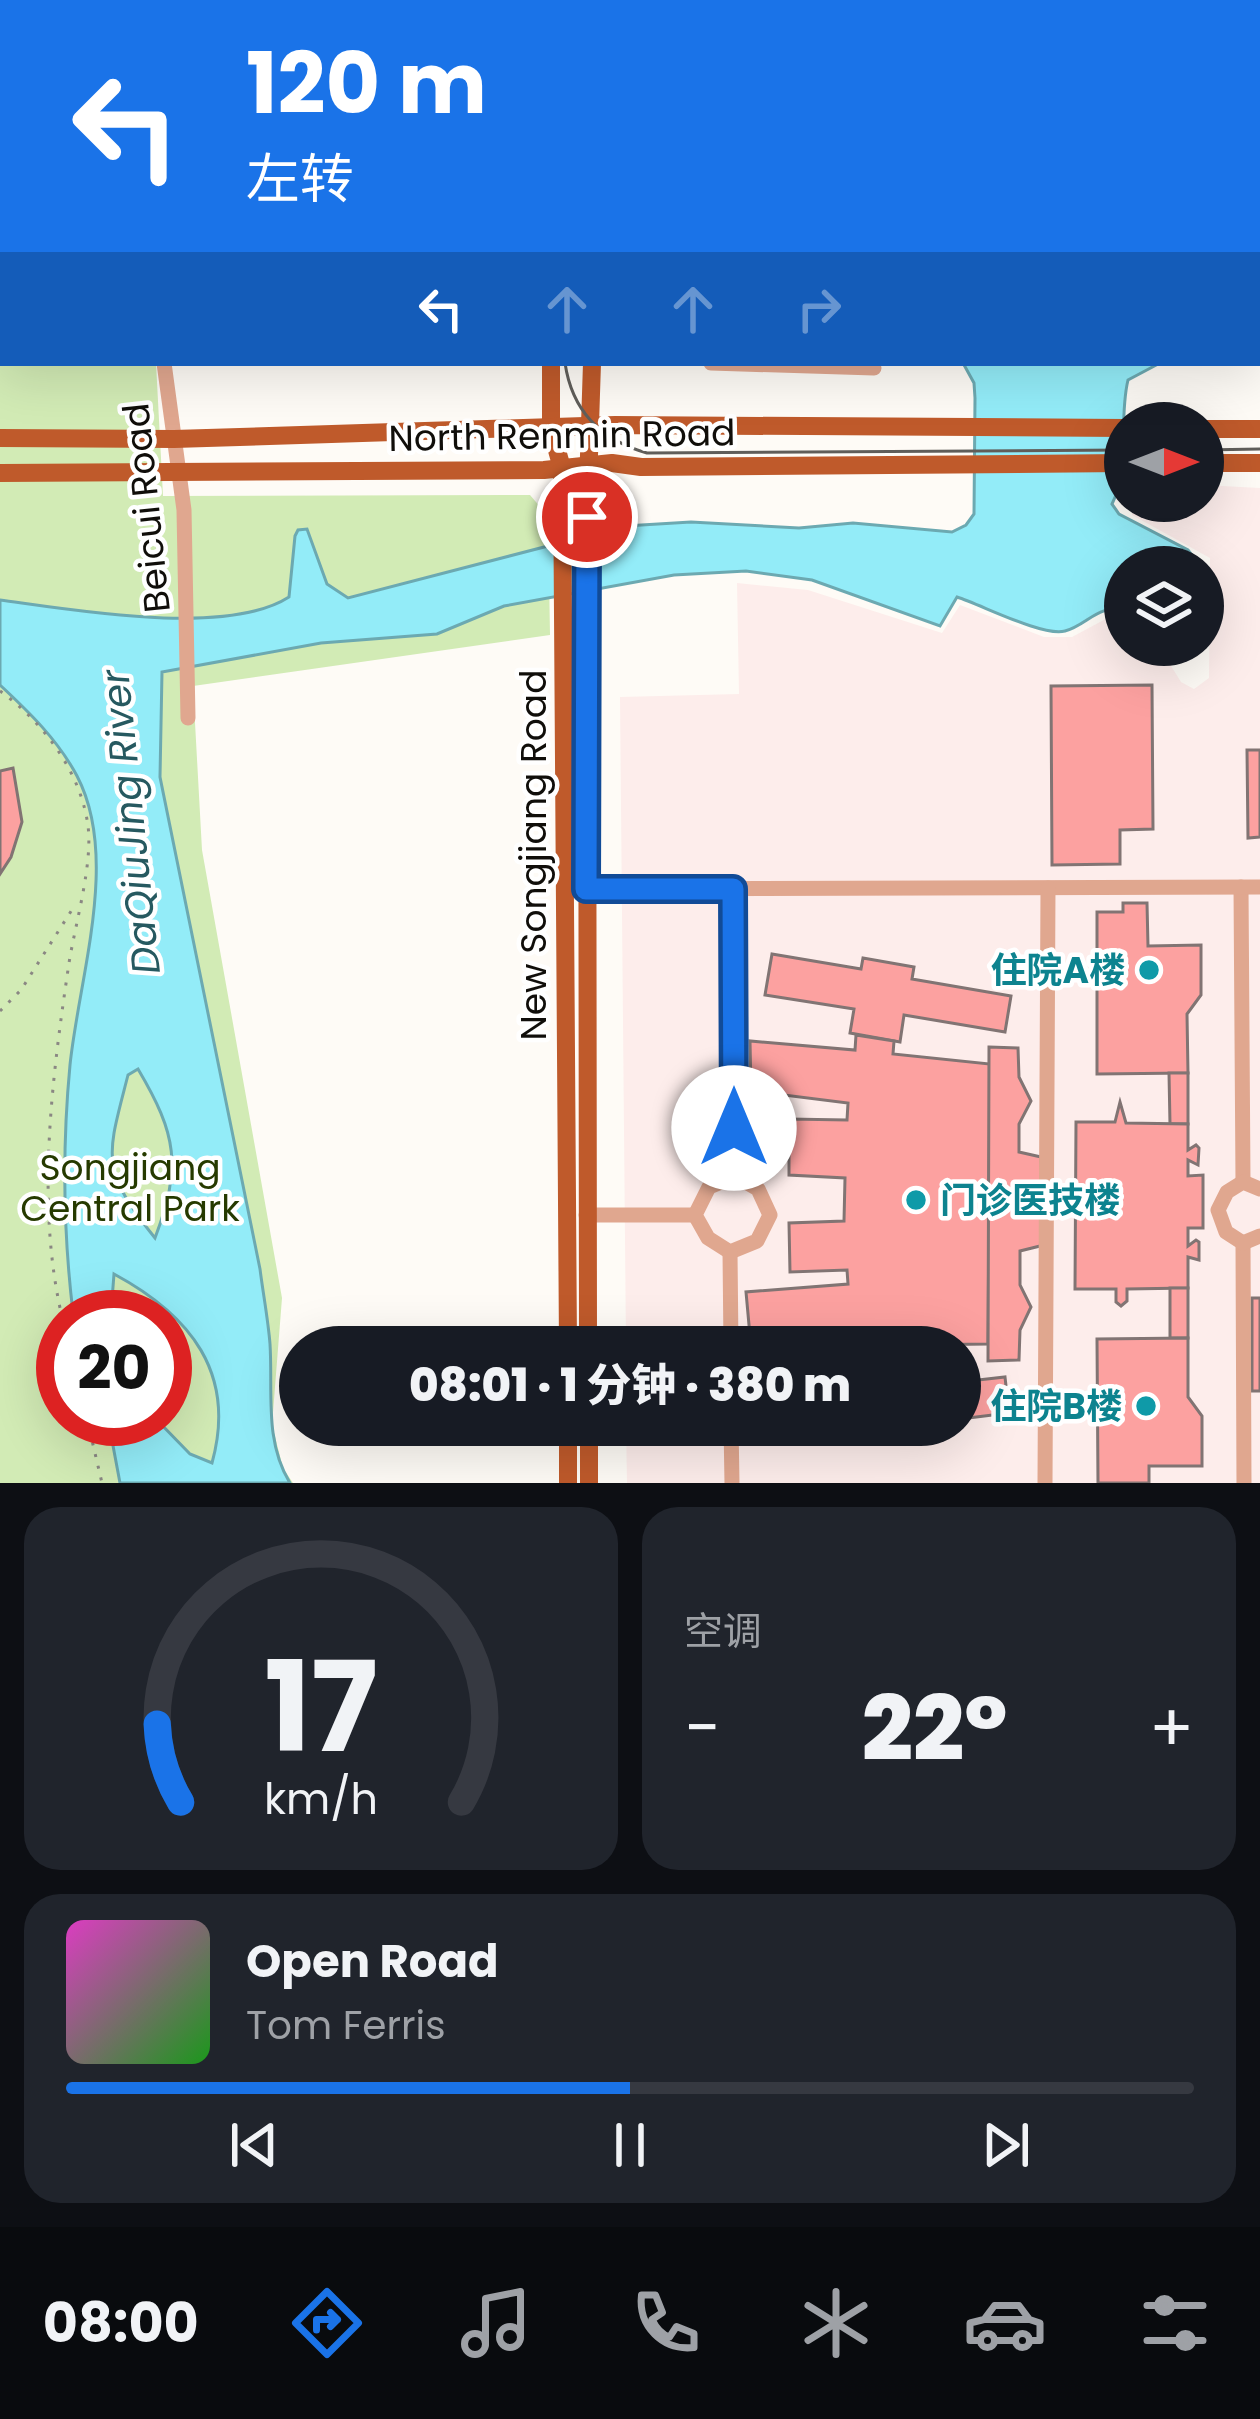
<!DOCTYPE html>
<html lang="zh">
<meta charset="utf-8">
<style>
:root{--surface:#171b24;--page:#20242c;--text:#f1f3f6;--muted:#9ea1a6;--line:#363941;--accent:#1a73e8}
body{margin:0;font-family:Poppins,"Noto Sans SC",sans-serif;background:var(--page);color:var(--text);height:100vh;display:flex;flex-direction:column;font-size:45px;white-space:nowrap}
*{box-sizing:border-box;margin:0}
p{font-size:39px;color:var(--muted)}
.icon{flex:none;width:66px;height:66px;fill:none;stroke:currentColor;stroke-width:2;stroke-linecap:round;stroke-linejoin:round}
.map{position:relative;height:1483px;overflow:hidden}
.side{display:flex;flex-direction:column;gap:24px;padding:24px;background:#0d0f14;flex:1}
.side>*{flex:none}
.banner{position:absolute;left:0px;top:0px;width:1260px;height:366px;box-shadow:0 12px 48px #0002;background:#1a73e8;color:#fff;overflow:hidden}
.needle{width:78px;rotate:90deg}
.tools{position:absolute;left:1104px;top:402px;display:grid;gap:24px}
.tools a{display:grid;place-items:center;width:120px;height:120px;border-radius:50%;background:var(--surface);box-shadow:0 12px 48px #0002;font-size:60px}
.speed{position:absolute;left:36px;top:1290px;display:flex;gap:24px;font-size:60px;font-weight:700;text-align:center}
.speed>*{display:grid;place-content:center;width:156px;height:156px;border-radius:50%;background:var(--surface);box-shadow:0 12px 48px #0002;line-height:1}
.speed .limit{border:18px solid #d22;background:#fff;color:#111}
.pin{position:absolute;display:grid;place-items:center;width:102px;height:102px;color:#fff;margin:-51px;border:6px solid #fff;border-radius:50%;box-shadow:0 3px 12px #0007}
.me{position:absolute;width:132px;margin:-66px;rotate:0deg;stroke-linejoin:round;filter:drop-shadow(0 0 9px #0008)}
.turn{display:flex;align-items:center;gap:42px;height:252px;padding:0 48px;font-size:54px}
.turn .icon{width:156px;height:156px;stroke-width:2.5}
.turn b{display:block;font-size:84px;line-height:102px}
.lanes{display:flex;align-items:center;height:114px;padding:0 48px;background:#0003;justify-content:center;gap:60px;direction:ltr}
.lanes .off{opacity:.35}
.big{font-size:90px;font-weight:800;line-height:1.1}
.side .tile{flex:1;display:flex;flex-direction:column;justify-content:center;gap:18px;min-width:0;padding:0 42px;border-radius:36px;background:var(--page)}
.side .dial{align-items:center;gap:0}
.dial svg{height:312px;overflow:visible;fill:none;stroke:var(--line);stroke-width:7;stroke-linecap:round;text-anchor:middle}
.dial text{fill:var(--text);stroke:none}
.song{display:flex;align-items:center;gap:36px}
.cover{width:144px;height:144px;border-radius:18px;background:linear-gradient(135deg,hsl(310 70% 55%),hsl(120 70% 35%))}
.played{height:12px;border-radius:6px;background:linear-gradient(90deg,var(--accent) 50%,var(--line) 50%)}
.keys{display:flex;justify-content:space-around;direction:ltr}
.heat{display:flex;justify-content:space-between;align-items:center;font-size:66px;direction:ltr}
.side .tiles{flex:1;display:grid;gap:24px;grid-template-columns:1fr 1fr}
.tile:last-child{grid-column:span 2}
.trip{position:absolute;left:279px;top:1326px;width:702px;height:120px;border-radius:60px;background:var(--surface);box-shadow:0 12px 48px #0002;font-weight:800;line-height:120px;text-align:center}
.tabs{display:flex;height:192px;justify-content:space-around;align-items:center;background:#090b0e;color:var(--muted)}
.tabs .icon{width:84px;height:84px}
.tabs .active{color:var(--accent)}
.tabs b{font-size:54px;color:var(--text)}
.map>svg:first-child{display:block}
.medical{fill:#fdedeb}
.green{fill:#d2ebb5;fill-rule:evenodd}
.water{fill:#93ecf8;stroke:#6ca9b1;stroke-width:3;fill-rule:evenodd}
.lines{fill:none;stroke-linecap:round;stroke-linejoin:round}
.stream{stroke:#6ca9b1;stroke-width:4.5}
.building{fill:#fca1a0;stroke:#817473;stroke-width:3}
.path{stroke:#8a8783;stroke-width:3;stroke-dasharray:3 9;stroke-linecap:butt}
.minor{stroke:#e0a78f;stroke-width:15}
.major{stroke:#bf5a2b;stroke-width:18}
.tram{stroke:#605e5a;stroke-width:3}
.route-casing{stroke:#114b97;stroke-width:30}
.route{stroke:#1a73e8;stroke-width:21}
.culture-dot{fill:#0f9aa8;stroke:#fff;stroke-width:4.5}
.labels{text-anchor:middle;stroke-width:9;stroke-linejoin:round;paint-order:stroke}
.street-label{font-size:36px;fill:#100e0a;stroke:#fff}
.culture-label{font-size:36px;font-weight:bold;fill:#0d838f;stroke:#fff;text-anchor:end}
.park-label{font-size:36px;fill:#263a00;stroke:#fff}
.water-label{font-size:39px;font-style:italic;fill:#265960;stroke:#fff}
</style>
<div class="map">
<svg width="1260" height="1483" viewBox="0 0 1260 1483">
<rect width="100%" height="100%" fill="#fefbf6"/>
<polygon class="medical" points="1203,485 1260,488 1260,1483 627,1483 626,1425 960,1425 960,1347 626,1347 620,697 739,694 737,583 808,590 942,633 960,605 1044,637 1072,637 1113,615 1125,620 1125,645 1158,645 1181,682 1194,689 1209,678 1210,558 1132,515 1132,501 1203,501"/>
<path class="green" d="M0,0H153L3,3V363H156L163,496L530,495L548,516L550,635L193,686L202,850L282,1298L272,1425L283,1468L293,1483H0ZM63,1317H165V1419H63Z"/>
<path class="water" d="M963,363H1160L1128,380C1118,421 1131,466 1112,504L1119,514L1188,550L1201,567H1125V612C1099,602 1088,625 1065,631C1043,637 982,605 957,597L940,626L812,580L746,571L674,575L504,606L437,634L321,643L162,672L160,777L260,1269C263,1293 268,1319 270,1344C273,1391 264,1441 290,1483H120L108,1419H156L190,1454L212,1463C237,1373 190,1315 114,1274L112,1300L118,1317H75L73,1313C63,1229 62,1149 70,1065C79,977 120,858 77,776C58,740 29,712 0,685V600C73,610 227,637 289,597L295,536L298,530L307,529L327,584L348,598L625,526L691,522L799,528L853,523L952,532L966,525L974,514L975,398L974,383ZM138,1069C177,1135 182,1166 155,1238C99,1168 107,1157 128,1075Z"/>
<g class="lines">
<polyline class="stream" points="823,3 825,0"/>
</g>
<g class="building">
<polygon points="1152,685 1153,829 1120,830 1120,864 1052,865 1051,686"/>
<polygon points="1247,750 1260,750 1260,837 1248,838"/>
<polygon points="13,768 22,822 11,857 0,874 0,771"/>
<polygon points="1123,903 1147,903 1148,946 1201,945 1201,995 1187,1014 1188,1073 1097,1074 1097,912 1123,912"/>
<polygon points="772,954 861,969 863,958 914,967 912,979 1011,996 1005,1032 904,1015 900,1042 850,1033 854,1009 765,995"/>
<polygon points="856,1035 894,1041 893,1054 990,1064 988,1344 751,1347 746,1292 848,1284 847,1270 790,1272 789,1223 844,1221 845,1178 789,1175 789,1119 847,1120 848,1103 751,1091 750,1041 855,1050"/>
<polygon points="989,1047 1018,1048 1019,1077 1031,1101 1019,1124 1019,1152 1041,1157 1044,1245 1020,1251 1020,1285 1031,1307 1020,1330 1019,1360 988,1361"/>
<polygon points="1169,1073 1188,1073 1188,1124 1170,1124"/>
<polygon points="1120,1102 1126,1123 1188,1124 1188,1150 1196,1145 1199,1148 1198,1165 1188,1160 1188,1176 1203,1175 1203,1228 1188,1228 1188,1246 1196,1240 1199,1242 1199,1260 1188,1257 1188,1288 1127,1289 1127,1301 1121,1306 1116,1302 1116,1289 1075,1289 1076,1122 1115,1122"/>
<rect x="1170" y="1288" width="18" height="50"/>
<rect x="1252" y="1298" width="8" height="93"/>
<polygon points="1188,1338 1188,1397 1202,1416 1202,1466 1149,1466 1149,1483 1098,1483 1097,1339"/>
<polygon points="1005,1377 1009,1413 960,1419 960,1382"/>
<polygon points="767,1425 914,1425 910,1425 912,1437 861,1444 859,1434 769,1444"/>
</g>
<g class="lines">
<g class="path">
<polyline points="409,3 410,0"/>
<polyline points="0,321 3,321"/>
<path d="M0,691C43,722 81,772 88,826C93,864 75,925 69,963C52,1078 35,1206 63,1321"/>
<polyline points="0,1011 21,990 75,905"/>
<polyline points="87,1419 102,1483"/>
</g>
<g class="minor">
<polyline points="162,0 162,3"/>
<polyline points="668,3 673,0"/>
<polyline points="952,3 960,0"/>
<polyline points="1257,176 1260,174"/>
<polyline points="164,363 184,510 188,718"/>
<polyline points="711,363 874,368"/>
<polyline points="1241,887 1243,1182"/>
<polyline points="733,888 735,1176"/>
<polyline points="586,889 1260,887"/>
<polygon points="735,1176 758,1189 770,1215 757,1241 730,1252 708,1238 695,1215 709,1187"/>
<polyline points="586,1215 695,1215"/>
<polyline points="1243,1243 1244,1483"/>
<polyline points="1243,1243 1226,1232 1218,1210 1227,1192 1243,1182 1260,1189"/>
<polyline points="1243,1243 1260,1236"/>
<polyline points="730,1252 731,1347"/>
<polyline points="731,1425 732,1483"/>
<polyline points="1045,1483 1048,888"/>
</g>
<g class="major">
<polyline points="592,0 592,3"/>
<polyline points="551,3 551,0"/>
<polyline points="551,363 551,429 562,468 568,1347"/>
<polyline points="1203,429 1260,429"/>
<polyline points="0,438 174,439 615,425 1125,428"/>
<polyline points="1203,463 1260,463"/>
<polyline points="0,473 544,470 612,463 641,467 1125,463"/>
<polyline points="588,1347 587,517 592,363"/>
<polyline points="568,1425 568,1483"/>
<polyline points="589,1425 589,1483"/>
</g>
<g class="tram">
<polyline points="573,0 573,3"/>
<path d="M565,363C572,411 601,440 647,453L1125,450"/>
<polyline points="1203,450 1260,449"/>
</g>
</g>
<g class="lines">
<defs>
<polyline id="route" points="587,517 586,889 733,889 734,1128"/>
</defs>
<use href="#route" class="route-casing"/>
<use href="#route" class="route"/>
</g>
<g class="culture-dot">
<circle cx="1149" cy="970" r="12"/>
<circle cx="916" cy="1200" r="12"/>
<circle cx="1146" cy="1406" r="12"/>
</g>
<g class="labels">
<g class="street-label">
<text transform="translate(562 435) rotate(-1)" y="13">North Renmin Road</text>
<text transform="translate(146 508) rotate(-96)" y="13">Beicui Road</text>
<text transform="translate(533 855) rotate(-90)" y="13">New Songjiang Road</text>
</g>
<g class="culture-label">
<text x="1125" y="983">住院A楼</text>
<text x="940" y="1213" text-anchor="start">门诊医技楼</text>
<text x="1122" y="1419">住院B楼</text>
</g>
<g class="park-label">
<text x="130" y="1180">Songjiang<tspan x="130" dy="41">Central Park</tspan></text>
</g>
<g class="water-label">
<text transform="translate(130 822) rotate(-96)" y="14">DaQiuJing River</text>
</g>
</g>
</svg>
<div class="tools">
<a><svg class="needle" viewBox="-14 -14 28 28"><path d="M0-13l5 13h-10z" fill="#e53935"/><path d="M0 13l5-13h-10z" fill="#9ea1a6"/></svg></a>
<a><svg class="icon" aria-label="layers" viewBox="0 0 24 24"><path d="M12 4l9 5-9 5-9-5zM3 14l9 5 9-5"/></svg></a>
</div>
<div class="speed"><div class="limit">20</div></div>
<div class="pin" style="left:587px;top:517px;background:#d93025"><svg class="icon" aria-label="arrive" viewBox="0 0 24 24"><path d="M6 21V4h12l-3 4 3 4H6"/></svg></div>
<svg class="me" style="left:734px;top:1128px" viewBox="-20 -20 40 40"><circle r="19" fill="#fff"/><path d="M0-13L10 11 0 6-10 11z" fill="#1a73e8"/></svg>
<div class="trip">08:01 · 1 分钟 · 380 m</div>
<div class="banner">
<div class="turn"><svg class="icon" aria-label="left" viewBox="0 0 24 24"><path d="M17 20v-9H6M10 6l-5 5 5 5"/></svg><div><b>120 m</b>左转</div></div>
<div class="lanes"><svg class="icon" aria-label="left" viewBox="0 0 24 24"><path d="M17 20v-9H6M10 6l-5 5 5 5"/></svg><svg class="icon off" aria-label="ahead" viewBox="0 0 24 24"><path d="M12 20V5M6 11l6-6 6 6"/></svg><svg class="icon off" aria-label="ahead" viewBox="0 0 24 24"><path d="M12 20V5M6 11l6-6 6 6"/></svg><svg class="icon off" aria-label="right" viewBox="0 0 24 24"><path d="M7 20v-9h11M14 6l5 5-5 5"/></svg></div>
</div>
</div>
<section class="side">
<div class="tiles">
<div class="tile dial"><svg viewBox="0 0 100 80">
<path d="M14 69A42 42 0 1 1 86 69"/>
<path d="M14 69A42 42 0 0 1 8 49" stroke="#1a73e8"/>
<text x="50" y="56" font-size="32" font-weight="700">17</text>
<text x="50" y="72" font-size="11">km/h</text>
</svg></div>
<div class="tile"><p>空调</p>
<div class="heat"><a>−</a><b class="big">22°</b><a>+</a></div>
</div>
<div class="tile">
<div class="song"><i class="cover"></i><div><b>Open Road</b><p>Tom Ferris</p></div></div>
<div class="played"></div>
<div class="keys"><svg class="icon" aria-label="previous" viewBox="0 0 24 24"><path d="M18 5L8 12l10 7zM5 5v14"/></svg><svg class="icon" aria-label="pause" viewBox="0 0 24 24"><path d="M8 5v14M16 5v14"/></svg><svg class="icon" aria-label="next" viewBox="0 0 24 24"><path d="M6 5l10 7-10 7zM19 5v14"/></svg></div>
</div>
</div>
</section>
<nav class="tabs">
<b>08:00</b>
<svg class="icon active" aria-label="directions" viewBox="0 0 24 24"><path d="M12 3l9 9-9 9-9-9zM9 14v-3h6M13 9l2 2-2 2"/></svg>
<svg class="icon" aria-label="music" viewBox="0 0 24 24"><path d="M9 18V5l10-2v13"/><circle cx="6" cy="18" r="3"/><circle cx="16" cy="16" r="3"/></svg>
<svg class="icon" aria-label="phone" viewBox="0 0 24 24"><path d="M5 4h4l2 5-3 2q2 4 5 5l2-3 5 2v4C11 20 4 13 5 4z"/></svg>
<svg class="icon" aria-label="climate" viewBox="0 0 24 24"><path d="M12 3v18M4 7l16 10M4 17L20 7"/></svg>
<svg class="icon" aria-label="car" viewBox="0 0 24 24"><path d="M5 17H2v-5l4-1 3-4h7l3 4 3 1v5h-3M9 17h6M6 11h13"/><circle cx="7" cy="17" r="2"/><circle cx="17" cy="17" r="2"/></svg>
<svg class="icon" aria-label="filters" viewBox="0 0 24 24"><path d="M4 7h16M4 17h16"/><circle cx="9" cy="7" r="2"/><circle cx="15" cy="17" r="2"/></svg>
</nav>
